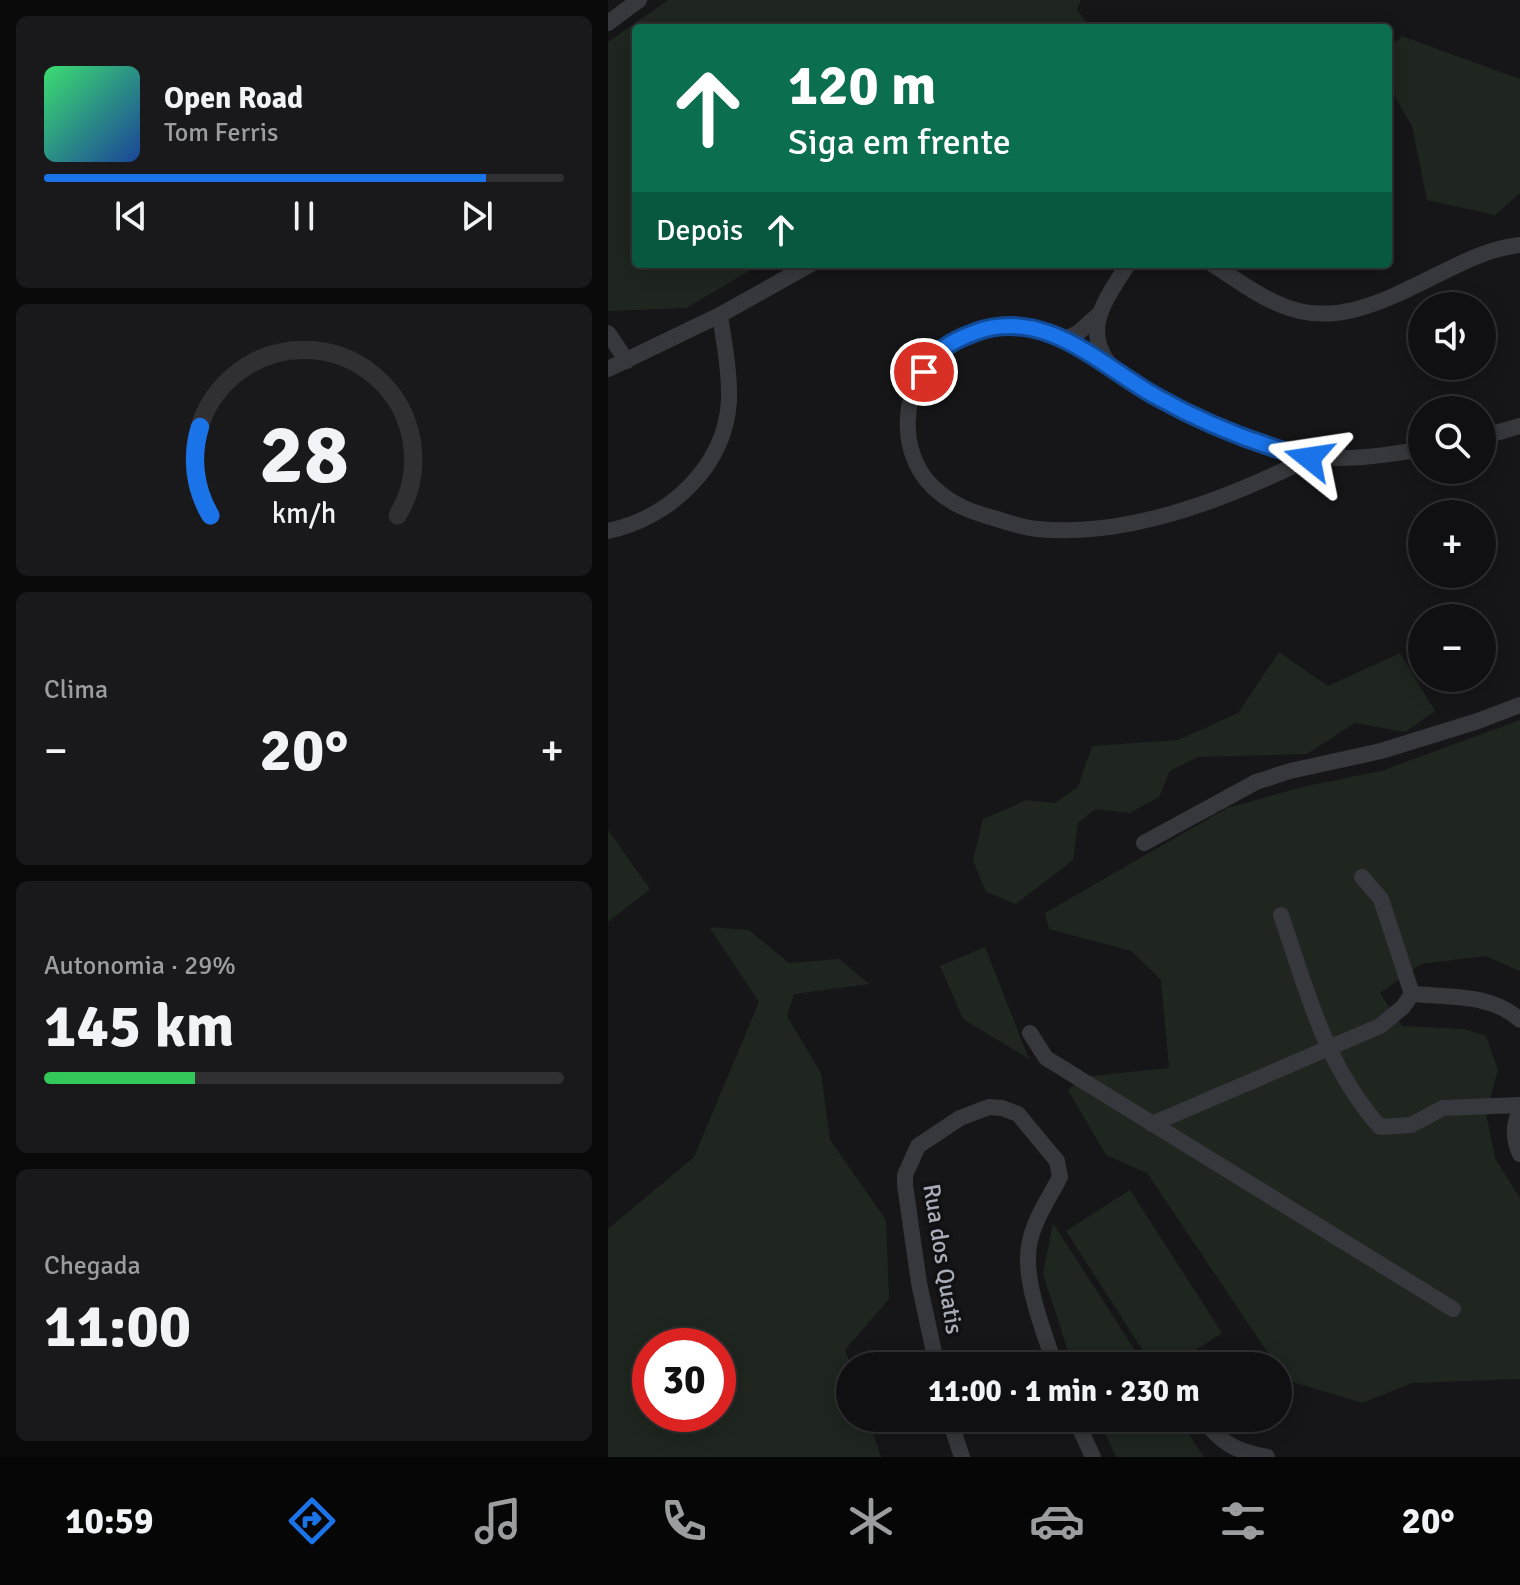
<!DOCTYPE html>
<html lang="pt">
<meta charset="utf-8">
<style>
:root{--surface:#101012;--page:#19191b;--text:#f1f3f6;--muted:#9c9d9f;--line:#303032;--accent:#1a73e8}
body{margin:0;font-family:Signika,sans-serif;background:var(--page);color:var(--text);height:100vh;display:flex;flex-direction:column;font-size:30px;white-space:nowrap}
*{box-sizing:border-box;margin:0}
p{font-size:26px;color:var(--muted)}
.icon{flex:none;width:44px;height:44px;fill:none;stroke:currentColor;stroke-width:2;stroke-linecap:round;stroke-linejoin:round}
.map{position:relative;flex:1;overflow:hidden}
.sheet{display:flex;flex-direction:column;gap:16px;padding:16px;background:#09090a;width:608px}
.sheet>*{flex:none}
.banner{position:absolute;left:24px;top:24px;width:760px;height:244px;border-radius:8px;box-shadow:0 4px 20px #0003,0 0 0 2px var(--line);background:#0b6e4f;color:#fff;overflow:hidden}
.fabs{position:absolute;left:800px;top:292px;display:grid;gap:16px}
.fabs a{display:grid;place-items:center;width:88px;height:88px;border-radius:50%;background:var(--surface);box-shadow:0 4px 20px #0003,0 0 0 2px var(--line);font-size:40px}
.speed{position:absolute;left:24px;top:1328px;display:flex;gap:16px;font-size:40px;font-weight:700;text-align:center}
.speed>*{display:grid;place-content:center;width:104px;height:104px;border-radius:50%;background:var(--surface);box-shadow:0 4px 20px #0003,0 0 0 2px var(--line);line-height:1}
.speed .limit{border:12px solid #d22;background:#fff;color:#111}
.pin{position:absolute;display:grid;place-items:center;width:68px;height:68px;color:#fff;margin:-34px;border:4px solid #fff;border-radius:50%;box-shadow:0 2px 8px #0007}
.me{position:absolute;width:88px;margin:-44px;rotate:285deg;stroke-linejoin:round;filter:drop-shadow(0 0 6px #0008)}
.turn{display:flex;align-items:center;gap:28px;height:168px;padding:0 24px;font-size:36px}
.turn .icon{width:104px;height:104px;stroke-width:2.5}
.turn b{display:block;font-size:56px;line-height:68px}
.then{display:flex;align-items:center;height:76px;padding:0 24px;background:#0003;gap:16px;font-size:30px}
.big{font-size:60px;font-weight:800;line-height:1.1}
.sheet .tile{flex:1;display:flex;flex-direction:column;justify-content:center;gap:12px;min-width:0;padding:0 28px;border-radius:12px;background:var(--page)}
.sheet .dial{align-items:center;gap:0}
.dial svg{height:208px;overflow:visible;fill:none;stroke:var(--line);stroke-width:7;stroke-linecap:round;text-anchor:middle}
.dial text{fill:var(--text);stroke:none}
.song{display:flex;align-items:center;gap:24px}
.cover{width:96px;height:96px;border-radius:12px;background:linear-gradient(135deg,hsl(140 70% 55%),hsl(220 70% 35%))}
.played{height:8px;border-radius:4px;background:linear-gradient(90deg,var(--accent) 85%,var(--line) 85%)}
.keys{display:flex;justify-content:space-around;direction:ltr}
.heat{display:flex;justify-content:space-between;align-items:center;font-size:44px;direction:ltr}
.charge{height:12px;border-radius:6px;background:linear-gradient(90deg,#34c759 29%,var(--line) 0)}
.trip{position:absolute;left:228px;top:1352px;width:456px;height:80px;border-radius:40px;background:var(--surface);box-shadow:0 4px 20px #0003,0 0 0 2px var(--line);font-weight:800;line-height:80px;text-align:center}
.tab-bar{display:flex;height:128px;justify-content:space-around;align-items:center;background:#060607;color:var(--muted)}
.tab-bar .icon{width:56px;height:56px}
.tab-bar .selected{color:var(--accent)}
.tab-bar b{font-size:36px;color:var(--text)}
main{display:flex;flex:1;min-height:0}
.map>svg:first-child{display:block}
.green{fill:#1e261f;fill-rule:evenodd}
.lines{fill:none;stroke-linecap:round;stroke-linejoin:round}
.minor{stroke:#37383d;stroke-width:16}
.route-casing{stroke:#114b97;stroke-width:20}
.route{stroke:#1a73e8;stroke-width:14}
.labels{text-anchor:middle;stroke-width:7;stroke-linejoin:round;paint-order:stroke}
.street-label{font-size:24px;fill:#a8adb8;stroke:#111113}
</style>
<main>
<section class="sheet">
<div class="tile">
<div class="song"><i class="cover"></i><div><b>Open Road</b><p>Tom Ferris</p></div></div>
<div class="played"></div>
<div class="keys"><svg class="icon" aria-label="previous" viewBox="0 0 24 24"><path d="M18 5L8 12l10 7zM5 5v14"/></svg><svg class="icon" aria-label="pause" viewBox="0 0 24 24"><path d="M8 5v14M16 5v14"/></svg><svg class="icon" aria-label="next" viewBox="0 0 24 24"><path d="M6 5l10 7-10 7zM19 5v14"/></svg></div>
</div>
<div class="tile dial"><svg viewBox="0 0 100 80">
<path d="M14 69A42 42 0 1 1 86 69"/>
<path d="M14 69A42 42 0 0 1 10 35" stroke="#1a73e8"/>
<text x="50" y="56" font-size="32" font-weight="700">28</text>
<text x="50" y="72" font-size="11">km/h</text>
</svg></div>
<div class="tile"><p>Clima</p>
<div class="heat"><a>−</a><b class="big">20°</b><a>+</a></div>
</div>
<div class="tile"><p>Autonomia · 29%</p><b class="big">145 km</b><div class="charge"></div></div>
<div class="tile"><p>Chegada</p><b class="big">11:00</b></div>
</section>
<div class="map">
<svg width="912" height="1457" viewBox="0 0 912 1457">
<rect width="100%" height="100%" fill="#161618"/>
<g class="green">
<polygon points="60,0 473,0 469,9 481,27 28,28 28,264 153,264 78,308 0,311 0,42"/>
<polygon points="794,36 912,79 912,193 887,215 819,200 804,126 780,85 780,48"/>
<polygon points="671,652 720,686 792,653 827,711 797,732 747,723 699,754 590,757 562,771 551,797 522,813 487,809 470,823 465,860 408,904 378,892 365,860 375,819 419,800 447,803 470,787 484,746 570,740 630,713"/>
<polygon points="912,720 912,971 877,956 813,964 772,993 794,1026 856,1029 878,1036 890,1070 878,1113 887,1158 912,1198 912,1379 804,1383 754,1403 678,1380 539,1173 498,1155 460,1090 474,1077 561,1068 553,980 523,951 441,929 437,913 619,808 694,787 773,771"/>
<polygon points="0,830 42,889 0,922"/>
<path d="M101,927L141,930L181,963L231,959L261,984L186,994L179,1016L213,1073L222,1140L278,1220L281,1299L237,1350L243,1366L242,1418H260L273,1457H0V1229L86,1157L151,1002ZM110,1346V1414H42V1346Z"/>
<polygon points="377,947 421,1059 355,1019 332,966"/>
<polygon points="522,1190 614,1333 563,1366 545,1366 458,1231"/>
<polygon points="445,1223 537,1366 465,1366 435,1274"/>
<polygon points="490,1418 570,1418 596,1457 508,1457"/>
</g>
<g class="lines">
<g class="minor">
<polyline points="0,23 31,0"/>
<path d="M604,264C626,278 648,295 673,305C728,329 782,298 831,274C857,261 883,248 912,245"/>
<polyline points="0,333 19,361"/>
<polyline points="456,339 470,333 490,315"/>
<path d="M501,364C473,327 500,297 520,264"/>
<polyline points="0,369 112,315 203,264"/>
<polyline points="874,437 912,426"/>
<path d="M701,458C622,498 521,538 430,529C416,528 402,523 389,519C363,512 344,505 325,487C306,469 298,442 300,416C301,393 314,374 328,357C339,344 353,337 368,331C437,307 493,366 548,397C585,417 625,435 665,448C713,464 765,458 814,449"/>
<path d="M0,531C62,518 117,466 121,401C122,372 116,343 112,315"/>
<polyline points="536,843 648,782 682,771 773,751 870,721 912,705"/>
<path d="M673,915C699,991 717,1065 772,1127L803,1125L835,1108L912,1105"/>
<path d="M804,994C841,997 884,994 912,1020"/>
<polyline points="422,1033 438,1058 845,1309"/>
<path d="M912,1111C905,1125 905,1139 912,1154"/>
<polyline points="544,1124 772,1026 795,1007 804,994 773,899 754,877"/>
<path d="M329,1366L311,1283L297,1185V1175L310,1146L352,1118L381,1107L394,1108L410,1114L449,1161L452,1177C439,1202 420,1228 420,1257C419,1291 437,1334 447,1366"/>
<polyline points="341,1418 354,1457"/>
<polyline points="467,1418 485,1457"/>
<path d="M595,1418C611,1443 630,1452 659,1457"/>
</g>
</g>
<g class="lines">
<defs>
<path id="route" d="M316,372C323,364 329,355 336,348C345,341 357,336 368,332C438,307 493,366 549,397C597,424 648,444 701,458"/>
</defs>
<use href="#route" class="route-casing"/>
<use href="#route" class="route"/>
</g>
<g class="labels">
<g class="street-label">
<text transform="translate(335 1259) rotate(81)" y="8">Rua dos Quatis</text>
</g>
</g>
</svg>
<div class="fabs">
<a><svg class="icon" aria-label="sound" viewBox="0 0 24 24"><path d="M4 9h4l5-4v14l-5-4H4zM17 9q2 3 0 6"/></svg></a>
<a><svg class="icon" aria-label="search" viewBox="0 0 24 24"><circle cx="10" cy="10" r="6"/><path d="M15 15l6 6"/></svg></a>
<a>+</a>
<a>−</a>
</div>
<div class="speed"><div class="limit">30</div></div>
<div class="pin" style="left:316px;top:372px;background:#d93025"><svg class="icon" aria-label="arrive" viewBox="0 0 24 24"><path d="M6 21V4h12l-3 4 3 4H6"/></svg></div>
<svg class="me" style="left:701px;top:458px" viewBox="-20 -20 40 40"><path d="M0-17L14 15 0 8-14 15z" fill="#1a73e8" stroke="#fff" stroke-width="4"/></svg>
<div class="trip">11:00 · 1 min · 230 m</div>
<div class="banner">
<div class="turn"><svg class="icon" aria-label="ahead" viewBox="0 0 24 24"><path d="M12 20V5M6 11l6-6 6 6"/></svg><div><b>120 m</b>Siga em frente</div></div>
<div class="then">Depois<svg class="icon" aria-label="ahead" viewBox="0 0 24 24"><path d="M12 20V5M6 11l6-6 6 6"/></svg></div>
</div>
</div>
</main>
<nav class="tab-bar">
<b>10:59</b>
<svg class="icon selected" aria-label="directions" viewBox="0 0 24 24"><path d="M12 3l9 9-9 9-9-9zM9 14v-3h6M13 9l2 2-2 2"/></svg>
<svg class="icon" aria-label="music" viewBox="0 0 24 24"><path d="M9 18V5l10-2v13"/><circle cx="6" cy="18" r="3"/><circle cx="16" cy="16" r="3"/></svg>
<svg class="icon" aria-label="phone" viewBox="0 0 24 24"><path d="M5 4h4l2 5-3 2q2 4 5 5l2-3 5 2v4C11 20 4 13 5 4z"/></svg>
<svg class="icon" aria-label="climate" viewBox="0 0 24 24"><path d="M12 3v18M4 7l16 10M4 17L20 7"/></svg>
<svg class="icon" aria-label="car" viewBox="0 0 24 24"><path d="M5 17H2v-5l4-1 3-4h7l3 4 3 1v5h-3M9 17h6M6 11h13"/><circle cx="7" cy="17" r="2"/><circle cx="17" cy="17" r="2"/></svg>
<svg class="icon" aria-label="filters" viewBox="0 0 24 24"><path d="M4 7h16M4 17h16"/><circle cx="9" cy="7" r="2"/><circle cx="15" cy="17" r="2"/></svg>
<b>20°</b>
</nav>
